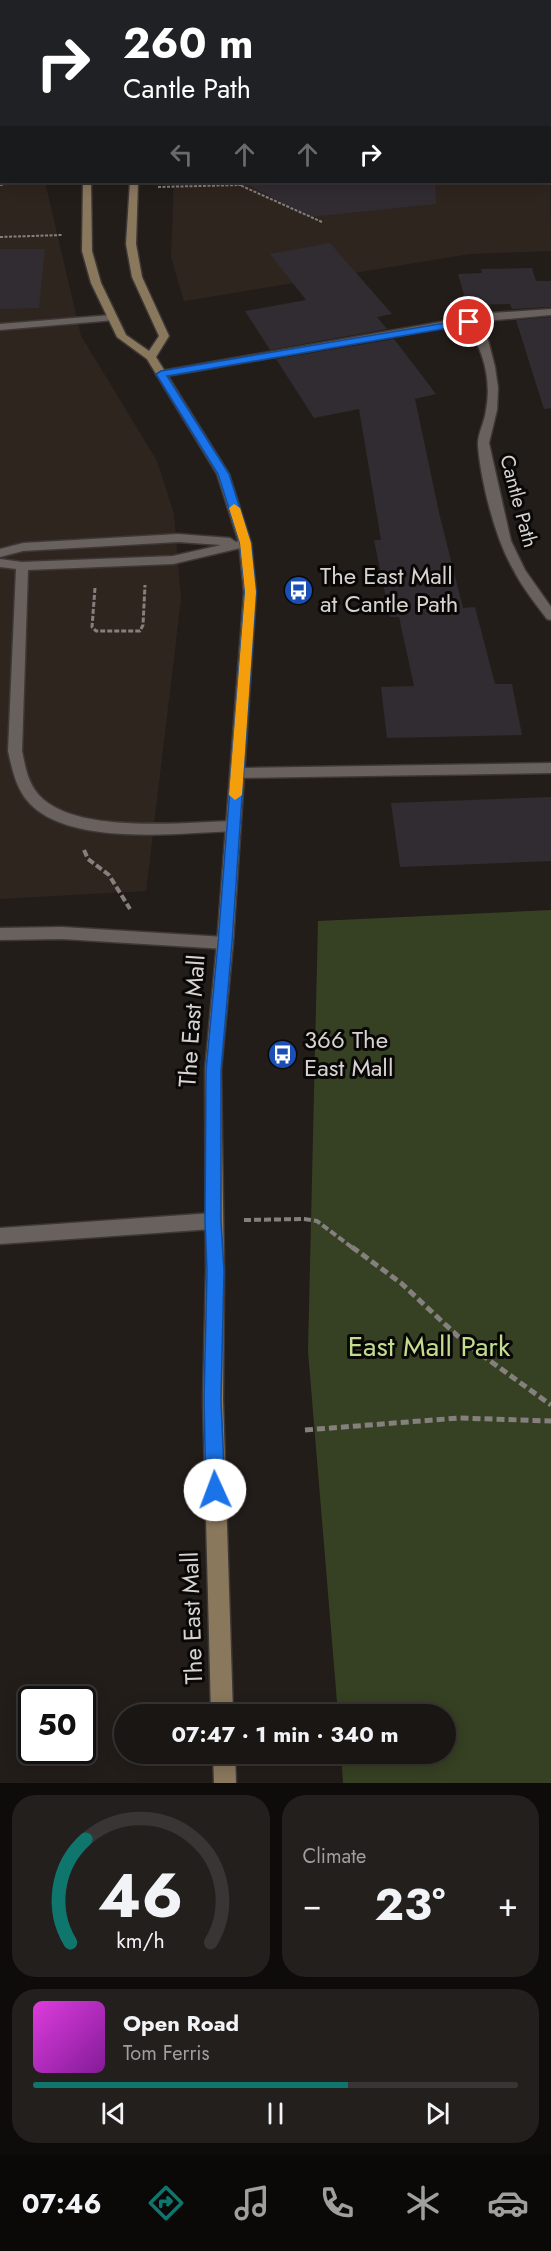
<!DOCTYPE html>
<meta charset="utf-8">
<style>
:root{--surface:#1a1614;--page:#231f1d;--text:#f1f3f6;--muted:#9f9fa0;--line:#383534;--accent:#0f766e}
body{margin:0;font-family:Jost,sans-serif;background:var(--page);color:var(--text);height:100vh;display:flex;flex-direction:column;font-size:22px;white-space:nowrap}
*{box-sizing:border-box;margin:0}
p{font-size:20px;color:var(--muted)}
.icon{flex:none;width:33px;height:33px;fill:none;stroke:currentColor;stroke-width:2;stroke-linecap:round;stroke-linejoin:round}
.map{position:relative;height:1783px;overflow:hidden}
.side{display:flex;flex-direction:column;gap:12px;padding:12px;background:#0e0c0b;flex:1}
.side>*{flex:none}
.hud{position:absolute;left:0px;top:0px;width:552px;height:183px;box-shadow:0 3px 15px #0003,0 0 0 2px var(--line);background:#202124;color:#fff;overflow:hidden}
.speed{position:absolute;left:18px;top:1686px;display:flex;gap:12px;font-size:30px;font-weight:700;text-align:center}
.speed>*{display:grid;place-content:center;width:78px;height:78px;border-radius:50%;background:var(--surface);box-shadow:0 3px 15px #0003,0 0 0 2px var(--line);line-height:1}
.speed .limit{border:3px solid #111;border-radius:9px;background:#fff;color:#111}
.pin{position:absolute;display:grid;place-items:center;width:51px;height:51px;color:#fff;margin:-26px;border:3px solid #fff;border-radius:50%;box-shadow:0 2px 6px #0007}
.me{position:absolute;width:66px;margin:-33px;rotate:358deg;stroke-linejoin:round;filter:drop-shadow(0 0 4px #0008)}
.turn{display:flex;align-items:center;gap:21px;height:126px;padding:0 24px;font-size:27px}
.turn .icon{width:78px;height:78px;stroke-width:2.5}
.turn b{display:block;font-size:42px;line-height:51px}
.lanes{display:flex;align-items:center;height:57px;padding:0 24px;background:#0003;justify-content:center;gap:30px;direction:ltr}
.lanes .off{opacity:.35}
.big{font-size:45px;font-weight:700;line-height:1.1}
.side .widget{flex:1;display:flex;flex-direction:column;justify-content:center;gap:9px;min-width:0;padding:0 21px;border-radius:24px;background:var(--page)}
.side .dial{align-items:center;gap:0}
.dial svg{height:156px;overflow:visible;fill:none;stroke:var(--line);stroke-width:7;stroke-linecap:round;text-anchor:middle}
.dial text{fill:var(--text);stroke:none}
.song{display:flex;align-items:center;gap:18px}
.cover{width:72px;height:72px;border-radius:9px;background:linear-gradient(135deg,hsl(300 70% 55%),hsl(290 70% 35%))}
.played{height:6px;border-radius:3px;background:linear-gradient(90deg,var(--accent) 65%,var(--line) 65%)}
.keys{display:flex;justify-content:space-around;direction:ltr}
.heat{display:flex;justify-content:space-between;align-items:center;font-size:33px;direction:ltr}
.side .tiles{flex:1;display:grid;gap:12px;grid-template-columns:1fr 1fr}
.widget:last-child{grid-column:span 2}
.trip{position:absolute;left:114px;top:1704px;width:342px;height:60px;border-radius:30px;background:var(--surface);box-shadow:0 3px 15px #0003,0 0 0 2px var(--line);font-weight:700;line-height:60px;text-align:center}
.tab-bar{display:flex;height:96px;justify-content:space-around;align-items:center;background:#0a0908;color:var(--muted)}
.tab-bar .icon{width:42px;height:42px}
.tab-bar .active{color:var(--accent)}
.tab-bar b{font-size:27px;color:var(--text)}
.map>svg:first-child{display:block}
.built{fill:#2f251f}
.green{fill:#364022}
.building{fill:#302c31}
.lines{fill:none;stroke-linecap:round;stroke-linejoin:round}
.lane-casing{stroke:#3d3836;stroke-width:3}
.street-casing{stroke:#3d3836;stroke-width:3}
.secondary-casing{stroke:#3d3836;stroke-width:3}
.path-far3{stroke:#85807d;stroke-width:2;stroke-dasharray:3 1.5;stroke-linecap:butt}
.path-far2{stroke:#85807d;stroke-width:3;stroke-dasharray:5 2;stroke-linecap:butt}
.path-far1{stroke:#85807d;stroke-width:4;stroke-dasharray:7 3;stroke-linecap:butt}
.path{stroke:#85807d;stroke-width:5;stroke-dasharray:8 4;stroke-linecap:butt}
.lane{fill:#68615e;fill-rule:evenodd}
.street{fill:#68615e;fill-rule:evenodd}
.secondary{fill:#8a785d;fill-rule:evenodd}
.route{fill:#1a73e8;stroke:#114b97;stroke-width:1.5}
.slow{fill:#f59e0b}
.labels{text-anchor:middle;stroke-width:6;stroke-linejoin:round;paint-order:stroke}
.far-street-label{font-size:20px;fill:#d7d3d1;stroke:#0a0807}
.poi-label{font-size:24px;fill:#d7d3d1;stroke:#0a0807;text-anchor:start}
.street-label{font-size:24px;fill:#d7d3d1;stroke:#0a0807}
.near-park-label{font-size:28px;fill:#c2dd8f;stroke:#0a0807}
</style>
<div class="map">
<svg width="551" height="1783" viewBox="0 0 551 1783">
<rect width="100%" height="100%" fill="#231d1a"/>
<g class="built">
<polygon points="0,173 2,182 45,182 81,336 157,461 174,514 181,599 146,891 0,899"/>
<polygon points="550,181 551,251 469,254 184,301 171,257 174,182"/>
</g>
<polygon class="green" points="551,910 551,1783 343,1783 341,1754 446,1754 446,1714 338,1714 308,1351 318,921"/>
<g class="building">
<polygon points="242,182 435,182 436,204 310,217"/>
<polygon points="330,243 392,314 377,317 387,329 270,350 245,311 306,300 270,254"/>
<polygon points="0,249 45,249 39,308 0,309"/>
<polygon points="532,268 536,281 551,281 551,307 512,309 510,304 467,305 458,274 482,273 481,269"/>
<polygon points="551,317 551,408 544,409 516,320"/>
<polygon points="394,339 436,394 415,399 440,517 463,608 475,607 495,684 512,684 522,735 387,738 381,687 414,686 399,617 390,617 374,540 381,540 359,409 314,418 276,359"/>
<polygon points="551,797 551,861 400,867 391,803"/>
</g>
<g class="lines">
<defs>
<g id="lane">
<rect x="0" y="20" width="2" height="4"/>
<polygon points="111,315 115,316 115,320 0,330 0,324"/>
<path d="M178,534L230,538L236,542L245,539L251,543L249,546L173,564L28,570L22,751C25,765 27,778 35,790C66,836 184,822 234,821L241,826L234,831C179,833 62,848 25,798C15,784 12,768 8,751L16,569L0,567V559L22,562L173,556L221,545L178,542L23,551L0,557V549L23,543Z"/>
<polygon points="62,927 225,937 230,939 233,943 230,947 225,949 62,939 0,940 0,928"/>
<polygon points="213,1213 219,1215 222,1221 219,1227 213,1229 0,1244 0,1228"/>
</g>
<g id="street">
<path d="M551,309V315L474,322L488,340L495,367L498,388L497,410L489,443L511,541L525,570L551,607V620L547,619C535,603 522,587 513,569C495,538 481,482 478,446C477,434 485,422 486,410C492,380 483,347 465,324L161,377L156,374L161,371L492,313Z"/>
<polygon points="551,763 551,773 237,778 230,773 237,768"/>
</g>
<g id="secondary">
<polygon points="152,0 160,0 151,2"/>
<rect x="0" y="120" width="2" height="4"/>
<rect x="550" y="123" width="1" height="4"/>
<rect x="0" y="142" width="2" height="6"/>
<polygon points="83,182 91,182 92,251 101,283 126,335 149,351 159,336 132,277 126,244 130,182 138,182 136,244 142,277 169,336 156,357 229,474 251,543 256,592 233,943 221,1070 224,1271 223,1400 233,1714 211,1714 203,1400 206,1271 205,1070 217,943 244,592 239,543 217,474 147,359 117,337 91,283 82,251"/>
<polygon points="213,1754 235,1754 236,1783 214,1783"/>
</g>
</defs>
<use href="#lane" class="lane-casing"/>
<use href="#street" class="street-casing"/>
<use href="#secondary" class="secondary-casing"/>
<g class="path-far3">
<polyline points="233,182 322,222"/>
<polyline points="0,185 15,182"/>
<polyline points="158,187 242,185"/>
<polyline points="0,237 62,235"/>
</g>
<polyline class="path-far2" points="95,588 92,627 96,631 140,631 143,625 145,585"/>
<g class="path-far1">
<polyline points="84,850 88,859 109,875 130,909"/>
<polyline points="244,1220 304,1219 317,1221 354,1249"/>
</g>
<g class="path">
<polyline points="352,1247 401,1283 464,1342 551,1405"/>
<polyline points="305,1430 459,1418 551,1421"/>
</g>
<use href="#lane" class="lane"/>
<use href="#street" class="street"/>
<use href="#secondary" class="secondary"/>
</g>
<polygon class="route" points="469,319 474,322 472,324 167,376 229,474 251,543 256,592 232,943 221,1070 221,1221 224,1271 221,1400 225,1490 222,1496 215,1499 209,1496 206,1490 204,1400 207,1271 205,1221 206,1070 218,943 245,592 240,543 218,474 156,374 161,371"/>
<polygon class="slow" points="234,504 240,508 251,543 256,592 242,795 235,800 229,795 245,592 240,543 229,508"/>
<defs>
<symbol id="bus-disc" viewBox="-11 -11 22 22"><circle r="9.5" fill="#1a4fb4" stroke="#0a0807"/><path d="M-5-6H5V4H4V6H2V4H-2V6H-4V4H-5ZM-3.5-4V0h7V-4ZM-3.5 1.2v1.5H-2V1.2ZM2 1.2v1.5H3.5V1.2Z" fill="#fff"/></symbol>
</defs>
<g fill-rule="evenodd">
<use href="#bus-disc" x="282" y="574" width="33" height="33"/>
<use href="#bus-disc" x="266" y="1038" width="33" height="33"/>
</g>
<g class="labels">
<g class="far-street-label">
<text transform="translate(519 501) rotate(75)" y="7">Cantle Path</text>
</g>
<g class="poi-label">
<text x="320" y="584">The East Mall<tspan x="320" dy="28">at Cantle Path</tspan></text>
<text x="304" y="1048">366 The<tspan x="304" dy="28">East Mall</tspan></text>
</g>
<g class="street-label">
<text transform="translate(192 1021) rotate(-86)" y="8">The East Mall</text>
<text transform="translate(192 1618) rotate(-92)" y="8">The East Mall</text>
</g>
<g class="near-park-label">
<text x="429" y="1356">East Mall Park</text>
</g>
</g>
</svg>
<div class="speed"><div class="limit">50</div></div>
<div class="pin" style="left:469px;top:322px;background:#d93025"><svg class="icon" aria-label="arrive" viewBox="0 0 24 24"><path d="M6 21V4h12l-3 4 3 4H6"/></svg></div>
<svg class="me" style="left:215px;top:1490px" viewBox="-20 -20 40 40"><circle r="19" fill="#fff"/><path d="M0-13L10 11 0 6-10 11z" fill="#1a73e8"/></svg>
<div class="trip">07:47 · 1 min · 340 m</div>
<div class="hud">
<div class="turn"><svg class="icon" aria-label="right" viewBox="0 0 24 24"><path d="M7 20v-9h11M14 6l5 5-5 5"/></svg><div><b>260 m</b>Cantle Path</div></div>
<div class="lanes"><svg class="icon off" aria-label="left" viewBox="0 0 24 24"><path d="M17 20v-9H6M10 6l-5 5 5 5"/></svg><svg class="icon off" aria-label="ahead" viewBox="0 0 24 24"><path d="M12 20V5M6 11l6-6 6 6"/></svg><svg class="icon off" aria-label="ahead" viewBox="0 0 24 24"><path d="M12 20V5M6 11l6-6 6 6"/></svg><svg class="icon" aria-label="right" viewBox="0 0 24 24"><path d="M7 20v-9h11M14 6l5 5-5 5"/></svg></div>
</div>
</div>
<section class="side">
<div class="tiles">
<div class="widget dial"><svg viewBox="0 0 100 80">
<path d="M14 69A42 42 0 1 1 86 69"/>
<path d="M14 69A42 42 0 0 1 22 16" stroke="#0f766e"/>
<text x="50" y="56" font-size="32" font-weight="700">46</text>
<text x="50" y="72" font-size="11">km/h</text>
</svg></div>
<div class="widget"><p>Climate</p>
<div class="heat"><a>−</a><b class="big">23°</b><a>+</a></div>
</div>
<div class="widget">
<div class="song"><i class="cover"></i><div><b>Open Road</b><p>Tom Ferris</p></div></div>
<div class="played"></div>
<div class="keys"><svg class="icon" aria-label="previous" viewBox="0 0 24 24"><path d="M18 5L8 12l10 7zM5 5v14"/></svg><svg class="icon" aria-label="pause" viewBox="0 0 24 24"><path d="M8 5v14M16 5v14"/></svg><svg class="icon" aria-label="next" viewBox="0 0 24 24"><path d="M6 5l10 7-10 7zM19 5v14"/></svg></div>
</div>
</div>
</section>
<nav class="tab-bar">
<b>07:46</b>
<svg class="icon active" aria-label="directions" viewBox="0 0 24 24"><path d="M12 3l9 9-9 9-9-9zM9 14v-3h6M13 9l2 2-2 2"/></svg>
<svg class="icon" aria-label="music" viewBox="0 0 24 24"><path d="M9 18V5l10-2v13"/><circle cx="6" cy="18" r="3"/><circle cx="16" cy="16" r="3"/></svg>
<svg class="icon" aria-label="phone" viewBox="0 0 24 24"><path d="M5 4h4l2 5-3 2q2 4 5 5l2-3 5 2v4C11 20 4 13 5 4z"/></svg>
<svg class="icon" aria-label="climate" viewBox="0 0 24 24"><path d="M12 3v18M4 7l16 10M4 17L20 7"/></svg>
<svg class="icon" aria-label="car" viewBox="0 0 24 24"><path d="M5 17H2v-5l4-1 3-4h7l3 4 3 1v5h-3M9 17h6M6 11h13"/><circle cx="7" cy="17" r="2"/><circle cx="17" cy="17" r="2"/></svg>
</nav>
